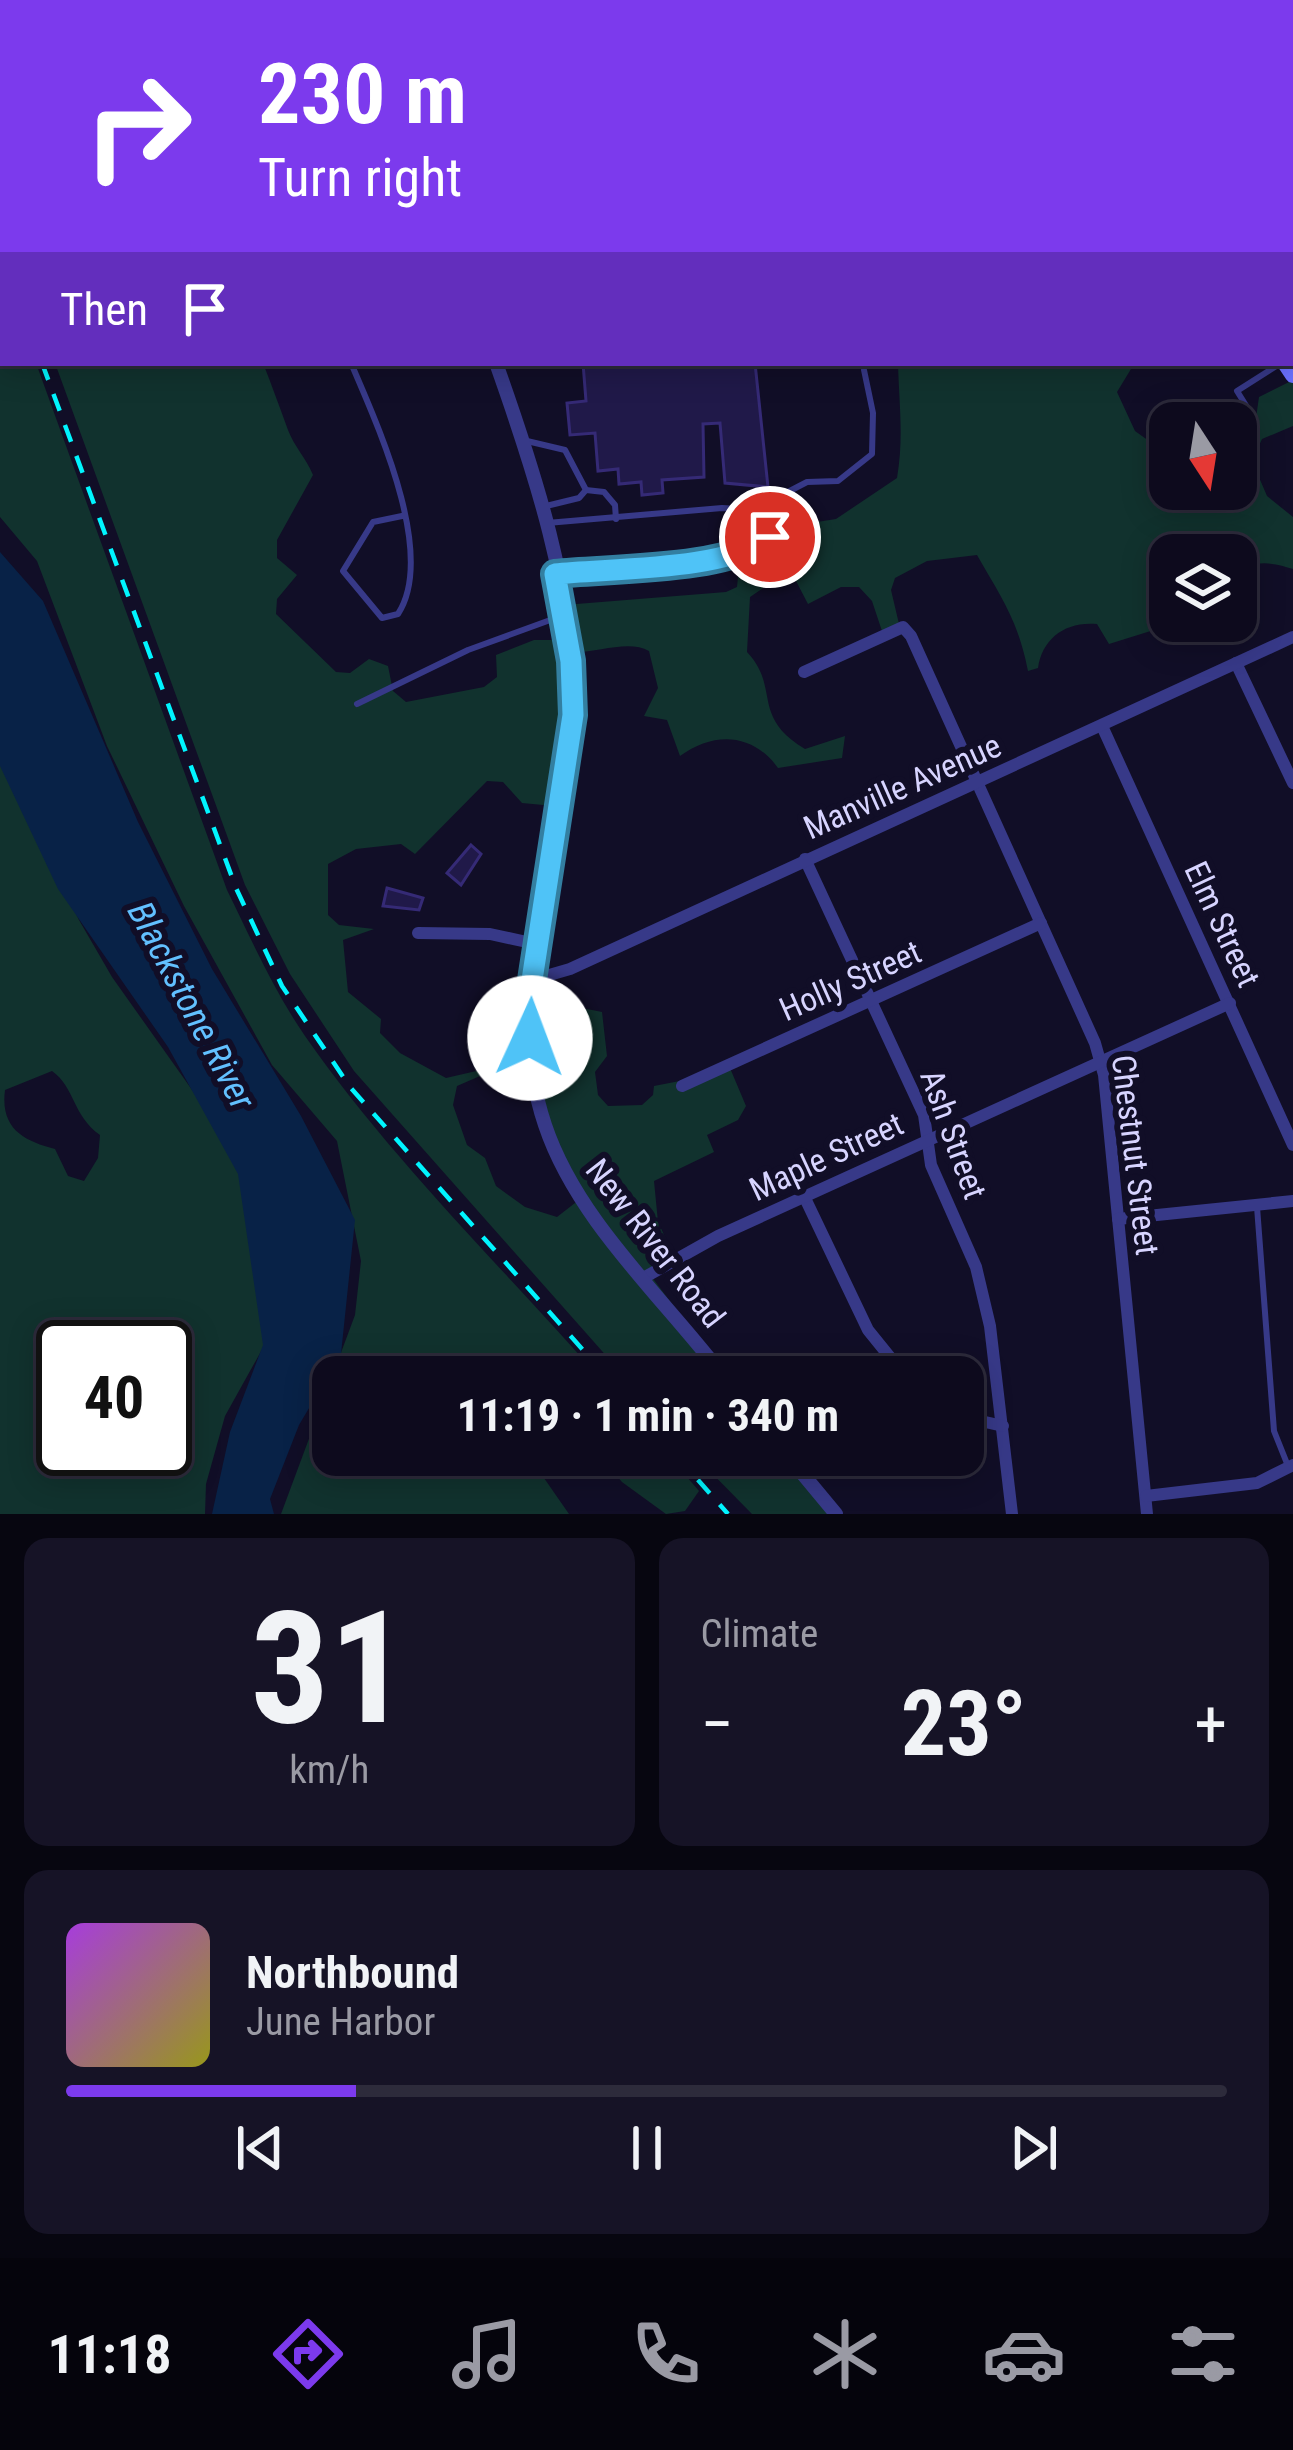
<!DOCTYPE html>
<meta charset="utf-8">
<style>
:root{--surface:#0d0a1d;--page:#161326;--text:#f1f3f6;--muted:#9a9aa4;--line:#2d2b3b;--accent:#7c3aed}
body{margin:0;font-family:"Roboto Condensed",sans-serif;background:var(--page);color:var(--text);height:100vh;display:flex;flex-direction:column;font-size:45px;white-space:nowrap}
*{box-sizing:border-box;margin:0}
p{font-size:39px;color:var(--muted)}
.icon{flex:none;width:66px;height:66px;fill:none;stroke:currentColor;stroke-width:2;stroke-linecap:round;stroke-linejoin:round}
.map{position:relative;height:1514px;overflow:hidden}
.side{display:flex;flex-direction:column;gap:24px;padding:24px;background:#070610;flex:1}
.side>*{flex:none}
.top-card{position:absolute;left:0px;top:0px;width:1293px;height:366px;box-shadow:0 6px 30px #0003,0 0 0 3px var(--line);background:#7c3aed;color:#fff;overflow:hidden}
.needle{width:78px;rotate:168deg}
.controls{position:absolute;left:1149px;top:402px;display:grid;gap:24px}
.controls a{display:grid;place-items:center;width:108px;height:108px;border-radius:24px;background:var(--surface);box-shadow:0 6px 30px #0003,0 0 0 3px var(--line);font-size:60px}
.speed{position:absolute;left:36px;top:1320px;display:flex;gap:24px;font-size:60px;font-weight:700;text-align:center}
.speed>*{display:grid;place-content:center;width:156px;height:156px;border-radius:50%;background:var(--surface);box-shadow:0 6px 30px #0003,0 0 0 3px var(--line);line-height:1}
.speed .limit{border:6px solid #111;border-radius:18px;background:#fff;color:#111}
.pin{position:absolute;display:grid;place-items:center;width:102px;height:102px;color:#fff;margin:-51px;border:6px solid #fff;border-radius:50%;box-shadow:0 3px 12px #0007}
.me{position:absolute;width:132px;margin:-66px;rotate:2deg;stroke-linejoin:round;filter:drop-shadow(0 0 9px #0008)}
.turn{display:flex;align-items:center;gap:42px;height:252px;padding:0 60px;font-size:54px}
.turn .icon{width:156px;height:156px;stroke-width:2.5}
.turn b{display:block;font-size:84px;line-height:102px}
.then{display:flex;align-items:center;height:114px;padding:0 60px;background:#0003;gap:24px;font-size:45px}
.big{font-size:90px;font-weight:700;line-height:1.1}
.side .widget{flex:1;display:flex;flex-direction:column;justify-content:center;gap:18px;min-width:0;padding:0 42px;border-radius:24px;background:var(--page)}
.side .dial{align-items:center;gap:0}
.dial b{font-size:156px;line-height:1}
.song{display:flex;align-items:center;gap:36px}
.cover{width:144px;height:144px;border-radius:18px;background:linear-gradient(135deg,hsl(280 70% 55%),hsl(60 70% 35%))}
.played{height:12px;border-radius:6px;background:linear-gradient(90deg,var(--accent) 25%,var(--line) 25%)}
.keys{display:flex;justify-content:space-around;direction:ltr}
.heat{display:flex;justify-content:space-between;align-items:center;font-size:66px;direction:ltr}
.side .tiles{flex:1;display:grid;gap:24px;grid-template-columns:1fr 1fr}
.widget:last-child{grid-column:span 2}
.trip{position:absolute;left:312px;top:1356px;width:672px;height:120px;border-radius:24px;background:var(--surface);box-shadow:0 6px 30px #0003,0 0 0 3px var(--line);font-weight:700;line-height:120px;text-align:center}
.tab-bar{display:flex;height:192px;justify-content:space-around;align-items:center;background:#05040c;color:var(--muted)}
.tab-bar .icon{width:84px;height:84px}
.tab-bar .on{color:var(--accent)}
.tab-bar b{font-size:54px;color:var(--text)}
.map>svg:first-child{display:block}
.green{fill:#11322e;fill-rule:evenodd}
.water{fill:#082247}
.building{fill:#201949;stroke:#352a76;stroke-width:3}
.lines{fill:none;stroke-linecap:round;stroke-linejoin:round}
.service{stroke:#373988;stroke-width:6}
.minor{stroke:#373988;stroke-width:12}
.tertiary{stroke:#373988;stroke-width:14}
.secondary{stroke:#6b71ff;stroke-width:16}
.rail{stroke:#00f5ff;stroke-width:4.5;stroke-dasharray:18 15;stroke-linecap:butt}
.route-casing{stroke:#337fa1;stroke-width:30}
.route{stroke:#4fc3f7;stroke-width:21}
.labels{text-anchor:middle;stroke-width:12;stroke-linejoin:round;paint-order:stroke}
.street-label{font-size:33px;fill:#d7d4ff;stroke:#110e27}
.water-label{font-size:36px;font-style:italic;fill:#62c0ff;stroke:#110e27}
</style>
<div class="map">
<svg width="1293" height="1514" viewBox="0 0 1293 1514">
<rect width="100%" height="100%" fill="#110e27"/>
<g class="green">
<polygon points="307,0 563,0 565,3 309,3"/>
<path d="M0,265L3,363H36L227,890C251,939 274,991 305,1036C390,1158 501,1266 599,1377H333V1455H528L569,1514H281L355,1315L361,1261L337,1141L272,1065L184,906L107,746L37,561L0,517Z"/>
<path d="M55,363H263C272,386 280,408 288,430C294,446 306,458 313,475L277,540V558L297,575L277,599L276,614L336,672L350,673L369,659L388,666L393,691L406,702L484,687L497,677L496,655L534,640H566L564,605L726,592L737,587L738,577L772,567L799,532L798,525L836,519L897,478C904,437 899,404 898,363H1154L1131,369L1117,392L1135,431L1149,441L1170,433V489H1236V429L1256,418L1259,397L1293,380V426L1262,439L1252,461L1267,496L1293,517V569C1274,563 1250,557 1236,578V555H1170V604L1157,612V629L1109,644L1097,624C1065,621 1042,639 1038,668L1028,671C1018,620 1001,597 977,555L927,561L895,578L891,590L899,624L882,631L872,601L859,587H841L808,604L796,581L772,582L750,597L747,652C781,688 750,716 805,749L845,736L842,758L778,768C753,733 714,731 680,756L667,720L644,716L658,688L649,651C628,639 595,654 570,652V714L554,806L522,803L503,782L487,781L415,854L401,844L356,849L328,864V915L339,925L374,929L343,940L348,992L381,1019L380,1033L400,1053L446,1078L485,1069L487,1073L457,1086L453,1105L467,1145L485,1158L496,1186L525,1207L557,1217L584,1196C545,1136 535,1071 533,1000L573,999L582,1008L602,1012L607,1056L595,1072L598,1095L608,1106L642,1105L653,1095L654,1086L690,1079L727,1061L746,1106L738,1120L707,1135L714,1152L654,1181L658,1222L672,1252L648,1272L727,1377H625L354,1071L290,974L245,885Z"/>
<path d="M0,755L79,920L112,977L251,1173L264,1346L225,1416L206,1484L205,1514H0ZM52,1071C75,1087 72,1115 100,1135L98,1158L84,1181L68,1176L55,1149C24,1141 0,1129 5,1090ZM63,1347H165V1449H63Z"/>
<polygon points="599,1455 668,1455 699,1491 685,1511 666,1514 622,1482"/>
<polygon points="694,1455 789,1455 837,1514 752,1514"/>
</g>
<polygon class="water" points="0,552 43,601 138,822 212,969 301,1116 355,1220 341,1354 299,1425 270,1499 274,1514 212,1514 230,1432 263,1345 238,1174 168,1047 58,889 0,766"/>
<g class="building">
<polygon points="583,363 755,363 768,487 725,483 720,423 703,424 704,477 662,480 663,493 642,495 641,482 619,484 618,469 598,471 595,433 570,435 567,403 586,401"/>
<polygon points="471,845 481,854 461,885 447,873"/>
<polygon points="387,888 423,898 419,910 383,906"/>
</g>
<g class="lines">
<g class="service">
<polyline points="64,0 68,3"/>
<polyline points="155,0 157,3"/>
<polyline points="250,0 251,3"/>
<polyline points="945,0 950,3"/>
<polyline points="96,3 101,0"/>
<polyline points="291,3 297,0"/>
<polyline points="411,3 415,0"/>
<polyline points="963,3 971,0"/>
<path d="M351,363C377,424 437,554 398,614L382,618L343,571L373,522L402,516"/>
<polyline points="1255,420 1237,391 1281,363"/>
<polyline points="527,441 565,450 586,490"/>
<polyline points="542,507 579,498 586,490 604,492 615,505 616,519"/>
<polyline points="763,515 782,495 807,482 838,481 872,454 873,413 864,370"/>
<polyline points="547,523 722,508 757,510 771,523 770,537 754,550 559,574"/>
<polyline points="357,704 468,650 564,615"/>
<polyline points="1257,1207 1274,1431 1288,1466"/>
</g>
<g class="minor">
<polyline points="1236,663 1293,783"/>
<polyline points="804,672 903,627 911,636 1095,1043 1104,1075 1147,1514"/>
<polyline points="1102,726 1293,1145"/>
<polyline points="805,859 924,1115 931,1165 976,1267 990,1326 1012,1514"/>
<polyline points="418,933 490,934 536,944"/>
<polyline points="532,980 570,969 1293,637"/>
<polyline points="682,1086 1041,923"/>
<polyline points="804,1196 868,1330 906,1377"/>
<polyline points="1118,1219 1293,1201"/>
<polyline points="645,1277 718,1236 1230,1003"/>
<polyline points="963,1417 1003,1426"/>
<polyline points="1146,1496 1257,1483 1293,1465"/>
</g>
<g class="tertiary">
<polyline points="308,0 310,3"/>
<path d="M496,363C534,470 575,594 573,709C570,847 498,988 545,1125C577,1221 664,1298 724,1377"/>
<polyline points="787,1455 836,1514"/>
</g>
<g class="secondary">
<polyline points="1118,0 1118,3"/>
<polyline points="1285,363 1293,375"/>
</g>
<g class="rail">
<polyline points="0,247 3,256"/>
<polyline points="42,363 236,888 282,986 350,1087 607,1377"/>
<polyline points="676,1455 728,1514"/>
</g>
</g>
<g class="lines">
<defs>
<path id="route" d="M530,1038L532,980L573,715L571,661L555,574C611,568 727,571 770,537"/>
</defs>
<use href="#route" class="route-casing"/>
<use href="#route" class="route"/>
</g>
<g class="labels">
<g class="street-label">
<text transform="translate(902 786) rotate(-24)" y="12">Manville Avenue</text>
<text transform="translate(1223 924) rotate(65)" y="12">Elm Street</text>
<text transform="translate(850 980) rotate(-24)" y="12">Holly Street</text>
<text transform="translate(954 1134) rotate(70)" y="12">Ash Street</text>
<text transform="translate(1136 1155) rotate(83)" y="12">Chestnut Street</text>
<text transform="translate(826 1156) rotate(-25)" y="12">Maple Street</text>
<text transform="translate(656 1243) rotate(52)" y="12">New River Road</text>
</g>
<g class="water-label">
<text transform="translate(192 1005) rotate(62)" y="13">Blackstone River</text>
</g>
</g>
</svg>
<div class="controls">
<a><svg class="needle" viewBox="-14 -14 28 28"><path d="M0-13l5 13h-10z" fill="#e53935"/><path d="M0 13l5-13h-10z" fill="#9a9aa4"/></svg></a>
<a><svg class="icon" aria-label="layers" viewBox="0 0 24 24"><path d="M12 4l9 5-9 5-9-5zM3 14l9 5 9-5"/></svg></a>
</div>
<div class="speed"><div class="limit">40</div></div>
<div class="pin" style="left:770px;top:537px;background:#d93025"><svg class="icon" aria-label="arrive" viewBox="0 0 24 24"><path d="M6 21V4h12l-3 4 3 4H6"/></svg></div>
<svg class="me" style="left:530px;top:1038px" viewBox="-20 -20 40 40"><circle r="19" fill="#fff"/><path d="M0-13L10 11 0 6-10 11z" fill="#4fc3f7"/></svg>
<div class="trip">11:19 · 1 min · 340 m</div>
<div class="top-card">
<div class="turn"><svg class="icon" aria-label="right" viewBox="0 0 24 24"><path d="M7 20v-9h11M14 6l5 5-5 5"/></svg><div><b>230 m</b>Turn right</div></div>
<div class="then">Then<svg class="icon" aria-label="arrive" viewBox="0 0 24 24"><path d="M6 21V4h12l-3 4 3 4H6"/></svg></div>
</div>
</div>
<section class="side">
<div class="tiles">
<div class="widget dial"><b>31</b><p>km/h</p></div>
<div class="widget"><p>Climate</p>
<div class="heat"><a>−</a><b class="big">23°</b><a>+</a></div>
</div>
<div class="widget">
<div class="song"><i class="cover"></i><div><b>Northbound</b><p>June Harbor</p></div></div>
<div class="played"></div>
<div class="keys"><svg class="icon" aria-label="previous" viewBox="0 0 24 24"><path d="M18 5L8 12l10 7zM5 5v14"/></svg><svg class="icon" aria-label="pause" viewBox="0 0 24 24"><path d="M8 5v14M16 5v14"/></svg><svg class="icon" aria-label="next" viewBox="0 0 24 24"><path d="M6 5l10 7-10 7zM19 5v14"/></svg></div>
</div>
</div>
</section>
<nav class="tab-bar">
<b>11:18</b>
<svg class="icon on" aria-label="directions" viewBox="0 0 24 24"><path d="M12 3l9 9-9 9-9-9zM9 14v-3h6M13 9l2 2-2 2"/></svg>
<svg class="icon" aria-label="music" viewBox="0 0 24 24"><path d="M9 18V5l10-2v13"/><circle cx="6" cy="18" r="3"/><circle cx="16" cy="16" r="3"/></svg>
<svg class="icon" aria-label="phone" viewBox="0 0 24 24"><path d="M5 4h4l2 5-3 2q2 4 5 5l2-3 5 2v4C11 20 4 13 5 4z"/></svg>
<svg class="icon" aria-label="climate" viewBox="0 0 24 24"><path d="M12 3v18M4 7l16 10M4 17L20 7"/></svg>
<svg class="icon" aria-label="car" viewBox="0 0 24 24"><path d="M5 17H2v-5l4-1 3-4h7l3 4 3 1v5h-3M9 17h6M6 11h13"/><circle cx="7" cy="17" r="2"/><circle cx="17" cy="17" r="2"/></svg>
<svg class="icon" aria-label="filters" viewBox="0 0 24 24"><path d="M4 7h16M4 17h16"/><circle cx="9" cy="7" r="2"/><circle cx="15" cy="17" r="2"/></svg>
</nav>
